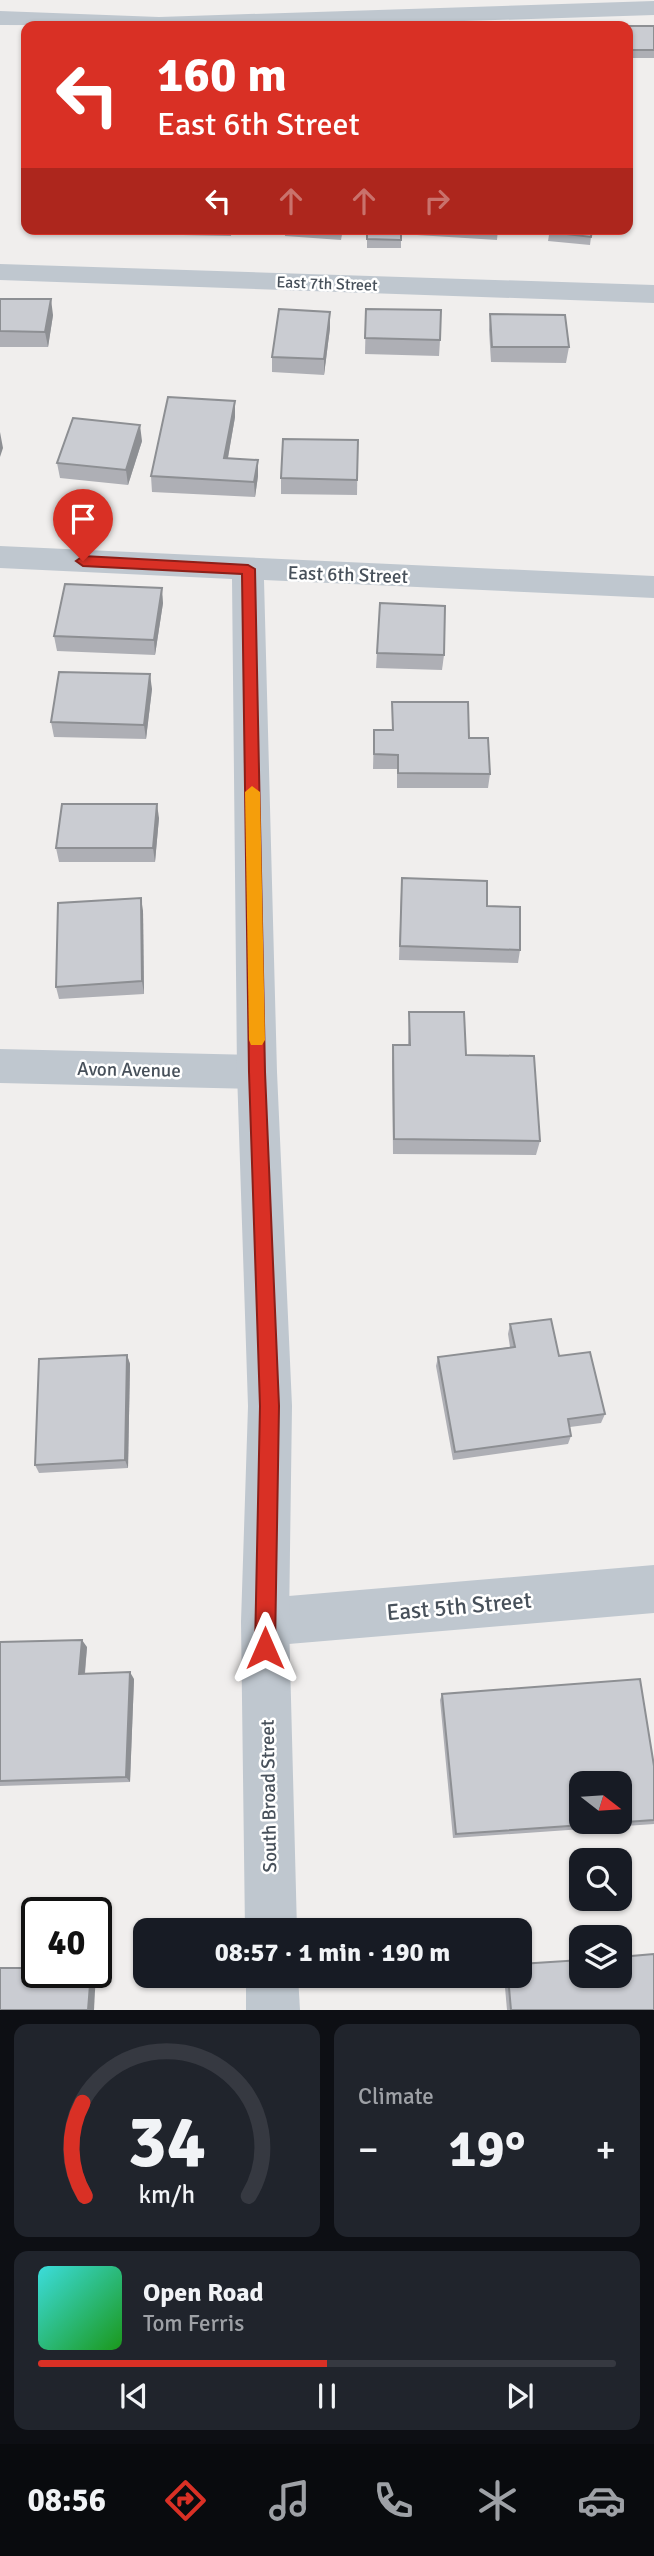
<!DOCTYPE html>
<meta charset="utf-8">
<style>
:root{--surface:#171b24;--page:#20242c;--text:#f1f3f6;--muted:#9ea1a6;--line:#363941;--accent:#d93025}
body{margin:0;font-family:Signika,sans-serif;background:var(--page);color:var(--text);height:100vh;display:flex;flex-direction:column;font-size:26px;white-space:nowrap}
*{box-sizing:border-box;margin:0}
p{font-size:23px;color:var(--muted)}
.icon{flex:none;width:38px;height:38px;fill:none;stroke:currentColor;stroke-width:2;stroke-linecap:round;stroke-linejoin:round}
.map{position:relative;height:2010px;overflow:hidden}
.details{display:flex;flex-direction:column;gap:14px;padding:14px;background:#0d0f14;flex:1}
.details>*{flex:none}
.guide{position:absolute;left:21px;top:21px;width:612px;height:214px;border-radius:14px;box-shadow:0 2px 5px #0004;background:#d93025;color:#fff;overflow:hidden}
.needle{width:46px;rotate:107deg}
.controls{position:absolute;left:569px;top:1771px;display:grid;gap:14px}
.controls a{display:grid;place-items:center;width:63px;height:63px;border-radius:14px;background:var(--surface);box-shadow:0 2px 5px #0004;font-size:35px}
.speed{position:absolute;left:21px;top:1897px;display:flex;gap:14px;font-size:35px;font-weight:700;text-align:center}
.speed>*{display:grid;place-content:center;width:91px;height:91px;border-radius:50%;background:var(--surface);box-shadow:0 2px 5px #0004;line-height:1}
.speed .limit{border:4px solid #111;border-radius:10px;background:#fff;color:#111}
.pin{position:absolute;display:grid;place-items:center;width:60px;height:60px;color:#fff;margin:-72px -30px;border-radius:50% 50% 50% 0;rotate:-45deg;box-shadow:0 0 7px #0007}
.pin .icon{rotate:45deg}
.me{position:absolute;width:77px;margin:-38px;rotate:0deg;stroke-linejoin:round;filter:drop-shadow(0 0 5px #0008)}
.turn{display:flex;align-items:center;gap:24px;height:147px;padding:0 21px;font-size:32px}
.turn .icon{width:91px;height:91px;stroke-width:2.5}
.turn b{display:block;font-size:49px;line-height:60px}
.lanes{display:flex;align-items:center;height:66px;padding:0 21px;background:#0003;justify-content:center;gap:35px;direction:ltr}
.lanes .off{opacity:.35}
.big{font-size:52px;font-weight:800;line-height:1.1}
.details .card{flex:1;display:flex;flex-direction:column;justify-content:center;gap:10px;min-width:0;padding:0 24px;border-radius:14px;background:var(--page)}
.details .dial{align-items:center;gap:0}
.dial svg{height:182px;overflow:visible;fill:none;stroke:var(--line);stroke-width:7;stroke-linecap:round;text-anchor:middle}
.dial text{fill:var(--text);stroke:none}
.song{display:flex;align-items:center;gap:21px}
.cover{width:84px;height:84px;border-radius:10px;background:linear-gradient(135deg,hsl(180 70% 55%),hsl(120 70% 35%))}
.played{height:7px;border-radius:4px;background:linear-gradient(90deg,var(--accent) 50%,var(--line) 50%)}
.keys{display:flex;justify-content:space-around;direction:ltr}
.heat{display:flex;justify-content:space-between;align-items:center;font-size:38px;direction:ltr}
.details .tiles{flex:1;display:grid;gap:14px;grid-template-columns:1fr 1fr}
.card:last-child{grid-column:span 2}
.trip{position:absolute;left:133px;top:1918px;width:399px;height:70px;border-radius:14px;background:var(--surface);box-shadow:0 2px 5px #0004;font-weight:800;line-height:70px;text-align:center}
.dock{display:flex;height:112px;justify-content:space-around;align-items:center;background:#090b0e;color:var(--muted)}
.dock .icon{width:49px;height:49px}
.dock .selected{color:var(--accent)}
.dock b{font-size:32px;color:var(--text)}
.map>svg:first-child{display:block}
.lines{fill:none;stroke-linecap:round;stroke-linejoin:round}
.minor{fill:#bfc7cf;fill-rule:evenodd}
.tertiary{fill:#bfc7cf;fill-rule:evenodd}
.wall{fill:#aeafb5}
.shaded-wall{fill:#8d8f93}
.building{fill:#caccd2;stroke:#8d8f93;stroke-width:2;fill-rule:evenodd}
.route{fill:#d93025;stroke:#8d1f18;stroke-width:2}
.slow{fill:#f59e0b}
.labels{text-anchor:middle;stroke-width:5;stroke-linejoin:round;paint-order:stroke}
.far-street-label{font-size:16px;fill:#47505a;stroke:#fff}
.street-label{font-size:19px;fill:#47505a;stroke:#fff}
.near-street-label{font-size:23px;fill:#47505a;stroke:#fff}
</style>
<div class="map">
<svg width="654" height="2010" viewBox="0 0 654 2010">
<rect width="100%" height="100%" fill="#f0eeed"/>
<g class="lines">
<g class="minor">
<polygon points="654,1 654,15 311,26 0,25 0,11 159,17"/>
<polygon points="0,264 654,285 654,303 0,280"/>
<polygon points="0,1049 257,1055 271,1060 277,1072 271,1084 257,1089 0,1083"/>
<polygon points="654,1565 654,1613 265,1646 248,1639 241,1622 248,1605 265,1598"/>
</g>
<g class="tertiary">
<polygon points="0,546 654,576 654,598 264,580 277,1072 292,1406 289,1622 297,1930 245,1930 241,1622 248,1406 237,1072 232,579 0,568"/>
<polygon points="246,1976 298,1976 300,2010 246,2010"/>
</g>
</g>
<g class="wall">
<rect x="628" y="26" width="26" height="32"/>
<polygon points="183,229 232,229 231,236 183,235"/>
<polygon points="285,229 343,229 341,240 285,236"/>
<rect x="367" y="229" width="34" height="19"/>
<polygon points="417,229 498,229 497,240 417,235"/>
<polygon points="550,229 592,229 590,245 548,241"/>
<polygon points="0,299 53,315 48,347 0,347"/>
<polygon points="366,309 440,340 439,356 365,354"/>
<polygon points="490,314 569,347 566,363 491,362 489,330"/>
<polygon points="330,328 324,375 272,372 272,357"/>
<polygon points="235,401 235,417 228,458 258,476 255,497 152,492 151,476"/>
<polygon points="358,440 357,495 281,494 281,478"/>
<polygon points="142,441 128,485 60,478 57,463"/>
<polygon points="163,603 155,655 57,651 54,636"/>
<polygon points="380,603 444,655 442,670 376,668"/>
<polygon points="152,689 146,739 54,737 51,722"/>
<polygon points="392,702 469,738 490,774 488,788 397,788 397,769 373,769 374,730 392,730"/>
<polygon points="159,818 155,862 59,862 56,848"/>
<polygon points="401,892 487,906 520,950 518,963 399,960"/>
<polygon points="143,911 144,994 59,999 56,987"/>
<polygon points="409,1012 466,1055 540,1141 536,1155 393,1154 392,1061 393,1045 408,1045"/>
<polygon points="510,1324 559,1356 605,1414 601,1423 570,1427 571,1436 568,1444 453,1460 436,1366 438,1357 510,1347 508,1334"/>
<polygon points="127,1355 130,1364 128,1468 39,1473 35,1465"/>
<polygon points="0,1642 87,1647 85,1674 134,1679 130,1782 0,1786"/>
<polygon points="442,1694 654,1766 654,1824 453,1838 440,1700"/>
<polygon points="504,1976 520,1976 654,2010 507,2010"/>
</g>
<g class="shaded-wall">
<polygon points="51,299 53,315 48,347 45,332"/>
<polygon points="330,312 330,328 324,375 324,359"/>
<polygon points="235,401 235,417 225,474 224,458"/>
<polygon points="140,425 142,441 128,485 126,470"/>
<polygon points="0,432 3,448 0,457"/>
<polygon points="258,460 258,476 255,497 254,482"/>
<polygon points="162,588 163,603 155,655 154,640"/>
<polygon points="150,674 152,689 146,739 144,725"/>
<polygon points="157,804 159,818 155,862 153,848"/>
<polygon points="141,898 143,911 144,994 142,981"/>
<polygon points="127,1355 130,1364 128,1468 125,1460"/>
<polygon points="82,1640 87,1647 84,1681 79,1674"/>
<polygon points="130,1672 134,1679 130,1782 126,1777"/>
<polygon points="91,1972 96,1972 94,2010 88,2010"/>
</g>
<g class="building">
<rect x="628" y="26" width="26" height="24"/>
<polygon points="367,229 401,229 401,240 367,239"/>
<polygon points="550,229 592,229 591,237 549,232"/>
<polygon points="0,299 51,299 45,332 0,331"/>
<polygon points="279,309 330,312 324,359 272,357"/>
<polygon points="366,309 441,310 440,340 365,338"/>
<polygon points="490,314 565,315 569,347 492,347"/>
<polygon points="168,397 235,401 224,458 258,460 254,482 151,476"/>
<polygon points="73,418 140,425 126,470 57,463"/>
<polygon points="283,439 358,440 357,480 281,478"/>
<polygon points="65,584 162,588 154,640 54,636"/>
<polygon points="380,603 445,606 444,655 377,653"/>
<polygon points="59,672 150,674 144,725 51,722"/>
<polygon points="392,702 468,702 469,738 488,738 490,774 398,773 398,755 374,754 374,730 393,730"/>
<polygon points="62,804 157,804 153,848 56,848"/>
<polygon points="402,878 487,881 487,906 520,907 520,950 400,946"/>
<polygon points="141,898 142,981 56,987 58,903"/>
<polygon points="409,1012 464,1012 466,1055 534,1056 540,1141 394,1139 393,1045 410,1045"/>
<polygon points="551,1319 559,1356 590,1352 605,1414 568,1419 571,1436 455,1452 438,1357 515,1347 510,1324"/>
<polygon points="127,1355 125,1460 35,1465 39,1359"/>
<polygon points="82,1640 79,1674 130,1672 126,1777 0,1781 0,1642"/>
<path d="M640,1679L654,1766V1820L456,1834L442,1694ZM581,1783H620V1822H581Z"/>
<polygon points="654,1954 654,2010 511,2010 508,1976 520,1976 520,1964 581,1960 581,1976 620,1976 620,1957"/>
<polygon points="0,1968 37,1968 37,1972 91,1972 88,2010 0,2010"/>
</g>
<polygon class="route" points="83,556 248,565 255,569 265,1072 279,1406 275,1648 272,1655 265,1658 258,1655 255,1648 260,1406 249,1072 242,574 83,566 76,561"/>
<polygon class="slow" points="252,786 260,792 265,1040 262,1045 251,1045 249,1040 245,792"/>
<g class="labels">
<g class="far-street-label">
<text transform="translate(327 283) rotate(2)" y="6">East 7th Street</text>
</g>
<g class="street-label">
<text transform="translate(348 574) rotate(2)" y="7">East 6th Street</text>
<text transform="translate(129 1069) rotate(1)" y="7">Avon Avenue</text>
<text transform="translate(268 1796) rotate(-91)" y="7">South Broad Street</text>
</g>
<g class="near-street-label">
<text transform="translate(459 1606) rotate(-5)" y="8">East 5th Street</text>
</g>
</g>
</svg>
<div class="controls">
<a><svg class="needle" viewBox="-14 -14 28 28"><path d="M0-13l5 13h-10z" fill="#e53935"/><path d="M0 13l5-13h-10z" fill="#9ea1a6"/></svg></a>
<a><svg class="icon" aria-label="search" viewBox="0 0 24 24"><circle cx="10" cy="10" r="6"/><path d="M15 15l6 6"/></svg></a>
<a><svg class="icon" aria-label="layers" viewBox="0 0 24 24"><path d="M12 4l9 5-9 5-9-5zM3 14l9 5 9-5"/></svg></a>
</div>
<div class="speed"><div class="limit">40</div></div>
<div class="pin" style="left:83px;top:561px;background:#d93025"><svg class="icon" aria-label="arrive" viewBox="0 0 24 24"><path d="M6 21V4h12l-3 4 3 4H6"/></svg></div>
<svg class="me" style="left:265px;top:1648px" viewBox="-20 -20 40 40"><path d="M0-17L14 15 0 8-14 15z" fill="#d93025" stroke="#fff" stroke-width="4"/></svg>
<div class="trip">08:57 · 1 min · 190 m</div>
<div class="guide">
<div class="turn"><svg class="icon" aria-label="left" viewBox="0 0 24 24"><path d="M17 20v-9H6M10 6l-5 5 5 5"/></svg><div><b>160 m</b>East 6th Street</div></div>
<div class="lanes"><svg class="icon" aria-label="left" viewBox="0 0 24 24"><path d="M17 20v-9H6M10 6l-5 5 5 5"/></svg><svg class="icon off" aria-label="ahead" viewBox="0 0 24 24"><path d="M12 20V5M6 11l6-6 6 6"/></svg><svg class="icon off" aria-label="ahead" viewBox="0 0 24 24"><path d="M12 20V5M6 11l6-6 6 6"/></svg><svg class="icon off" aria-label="right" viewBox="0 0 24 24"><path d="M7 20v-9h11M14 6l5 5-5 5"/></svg></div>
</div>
</div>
<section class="details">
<div class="tiles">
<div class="card dial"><svg viewBox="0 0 100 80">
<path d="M14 69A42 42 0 1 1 86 69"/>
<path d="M14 69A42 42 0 0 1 13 28" stroke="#d93025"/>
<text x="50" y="56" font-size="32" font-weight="700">34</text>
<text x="50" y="72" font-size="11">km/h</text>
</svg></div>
<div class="card"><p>Climate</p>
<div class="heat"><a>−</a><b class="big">19°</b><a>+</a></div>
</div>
<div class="card">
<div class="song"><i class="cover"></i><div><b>Open Road</b><p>Tom Ferris</p></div></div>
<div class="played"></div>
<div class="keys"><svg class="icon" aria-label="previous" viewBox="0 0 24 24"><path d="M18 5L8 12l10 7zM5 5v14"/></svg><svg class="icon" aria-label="pause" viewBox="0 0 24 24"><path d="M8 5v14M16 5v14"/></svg><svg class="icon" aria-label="next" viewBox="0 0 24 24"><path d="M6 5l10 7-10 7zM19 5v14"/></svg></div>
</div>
</div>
</section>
<nav class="dock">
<b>08:56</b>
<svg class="icon selected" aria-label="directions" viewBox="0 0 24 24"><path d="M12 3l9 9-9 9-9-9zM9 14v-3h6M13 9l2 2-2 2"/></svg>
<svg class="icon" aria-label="music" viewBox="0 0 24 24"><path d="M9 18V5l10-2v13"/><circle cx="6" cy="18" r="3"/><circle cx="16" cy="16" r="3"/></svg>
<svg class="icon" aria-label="phone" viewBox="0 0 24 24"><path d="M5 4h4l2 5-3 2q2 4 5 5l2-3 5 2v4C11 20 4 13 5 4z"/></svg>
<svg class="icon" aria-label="climate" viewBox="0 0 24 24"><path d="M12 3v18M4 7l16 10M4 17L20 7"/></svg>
<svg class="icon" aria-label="car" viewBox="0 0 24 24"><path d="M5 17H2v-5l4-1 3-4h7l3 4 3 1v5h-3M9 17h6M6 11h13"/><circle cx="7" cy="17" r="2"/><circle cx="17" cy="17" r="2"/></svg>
</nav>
